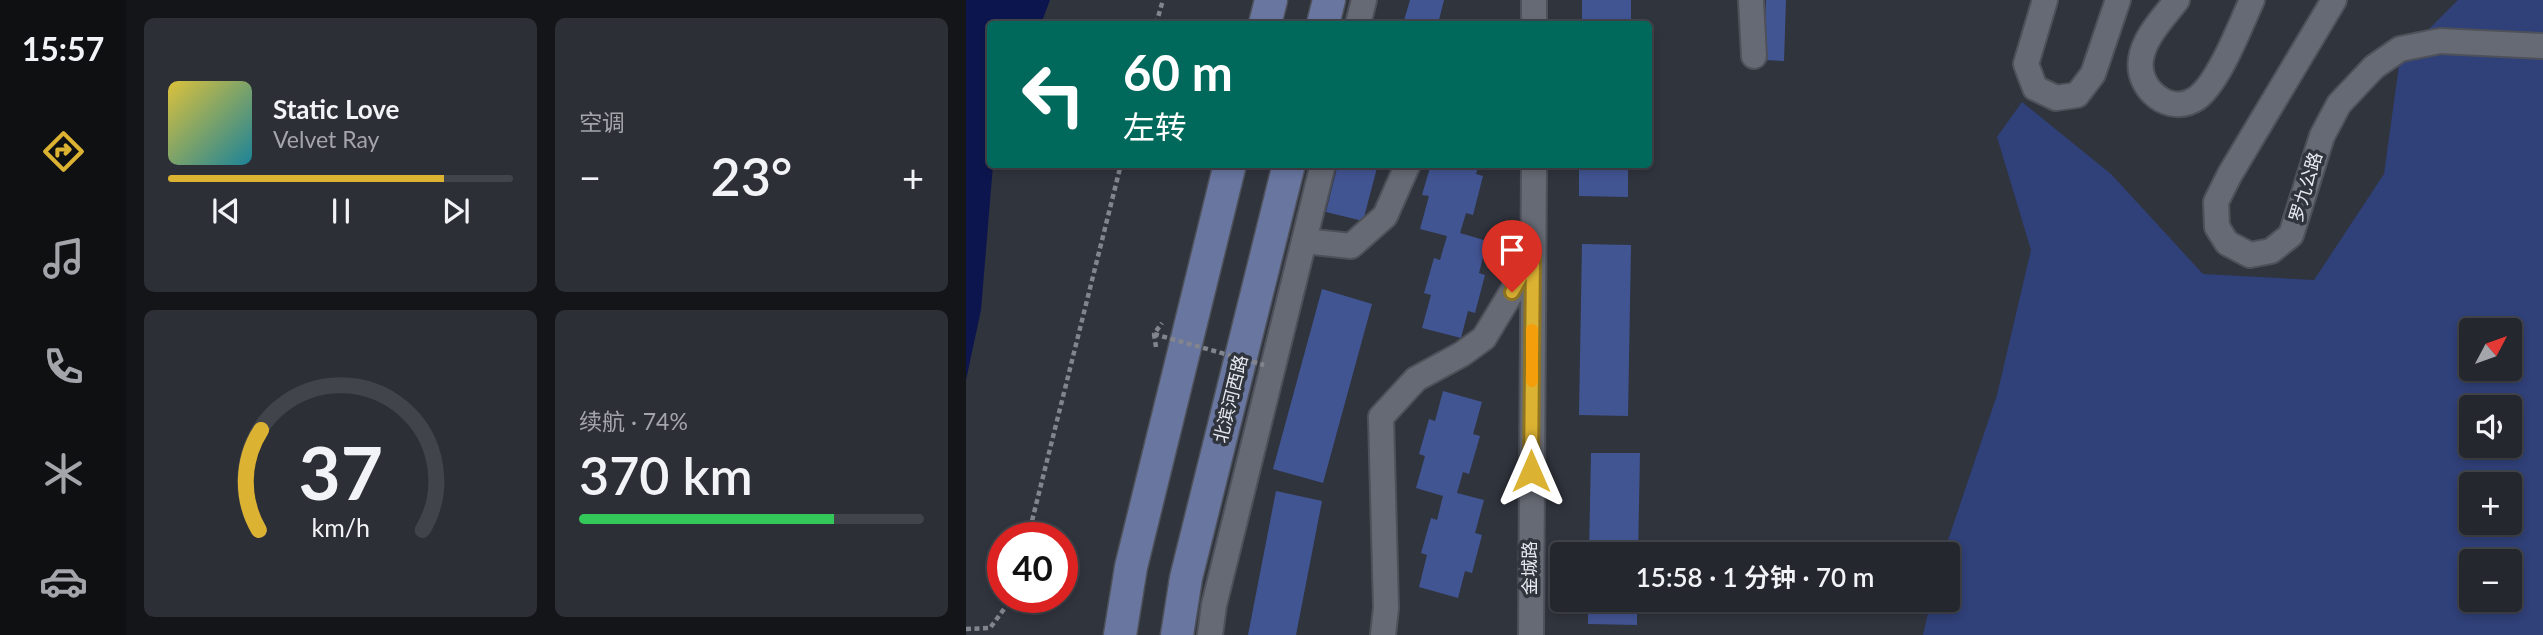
<!DOCTYPE html>
<html lang="zh">
<meta charset="utf-8">
<style>
:root{--surface:#24272e;--page:#2c2f36;--text:#f1f3f6;--muted:#a3a5aa;--line:#41444a;--accent:#dcb233}
body{margin:0;font-family:Lato,"Noto Sans SC",sans-serif;background:var(--page);color:var(--text);height:100vh;display:flex;flex-direction:column;font-size:26px;white-space:nowrap}
*{box-sizing:border-box;margin:0}
p{font-size:23px;color:var(--muted)}
.icon{flex:none;width:38px;height:38px;fill:none;stroke:currentColor;stroke-width:2;stroke-linecap:round;stroke-linejoin:round}
.map{position:relative;flex:1;overflow:hidden}
.details{display:flex;flex-direction:column;gap:18px;padding:18px;background:#141519;width:840px}
.details>*{flex:none}
.banner{position:absolute;left:21px;top:21px;width:665px;height:147px;border-radius:7px;box-shadow:0 4px 10px #0003,0 0 0 2px var(--line);background:#00695c;color:#fff;overflow:hidden}
.needle{width:46px;rotate:49deg}
.fabs{position:absolute;left:1493px;top:318px;display:grid;gap:14px}
.fabs a{display:grid;place-items:center;width:63px;height:63px;border-radius:7px;background:var(--surface);box-shadow:0 4px 10px #0003,0 0 0 2px var(--line);font-size:35px}
.speed{position:absolute;left:21px;top:522px;display:flex;gap:14px;font-size:35px;font-weight:700;text-align:center}
.speed>*{display:grid;place-content:center;width:91px;height:91px;border-radius:50%;background:var(--surface);box-shadow:0 4px 10px #0003,0 0 0 2px var(--line);line-height:1}
.speed .limit{border:10px solid #d22;background:#fff;color:#111}
.pin{position:absolute;display:grid;place-items:center;width:60px;height:60px;color:#fff;margin:-72px -30px;border-radius:50% 50% 50% 0;rotate:-45deg;box-shadow:0 0 7px #0007}
.pin .icon{rotate:45deg}
.me{position:absolute;width:77px;margin:-38px;rotate:0deg;stroke-linejoin:round;filter:drop-shadow(0 0 5px #0008)}
.turn{display:flex;align-items:center;gap:24px;height:147px;padding:0 21px;font-size:32px}
.turn .icon{width:91px;height:91px;stroke-width:2.5}
.turn b{display:block;font-size:49px;line-height:60px}
.big{font-size:52px;font-weight:600;line-height:1.1}
.details .card{flex:1;display:flex;flex-direction:column;justify-content:center;gap:10px;min-width:0;padding:0 24px;border-radius:10px;background:var(--page)}
.details .dial{align-items:center;gap:0}
.dial svg{height:182px;overflow:visible;fill:none;stroke:var(--line);stroke-width:7;stroke-linecap:round;text-anchor:middle}
.dial text{fill:var(--text);stroke:none}
.song{display:flex;align-items:center;gap:21px}
.cover{width:84px;height:84px;border-radius:10px;background:linear-gradient(135deg,hsl(50 70% 55%),hsl(190 70% 35%))}
.played{height:7px;border-radius:4px;background:linear-gradient(90deg,var(--accent) 80%,var(--line) 80%)}
.keys{display:flex;justify-content:space-around;direction:ltr}
.heat{display:flex;justify-content:space-between;align-items:center;font-size:38px;direction:ltr}
.charge{height:10px;border-radius:5px;background:linear-gradient(90deg,#34c759 74%,var(--line) 0)}
.details .tiles{flex:1;display:grid;gap:18px;grid-template-columns:repeat(2,1fr)}
.trip{position:absolute;left:584px;top:542px;width:410px;height:70px;border-radius:7px;background:var(--surface);box-shadow:0 4px 10px #0003,0 0 0 2px var(--line);font-weight:600;line-height:70px;text-align:center}
main{display:flex;flex:1;min-height:0}
.dock{display:flex;flex-direction:column;width:126px;justify-content:space-around;align-items:center;background:#0e1012;color:var(--muted)}
.dock .icon{width:49px;height:49px}
.dock .on{color:var(--accent)}
.dock b{font-size:32px;color:var(--text)}
.map>svg:first-child{display:block}
.green{fill:#304078;fill-rule:evenodd}
.water{fill:#0d154e}
.building{fill:#425593}
.lines{fill:none;stroke-linecap:round;stroke-linejoin:round}
.minor-casing{stroke:#4e5159;stroke-width:28}
.major-casing{stroke:#4e5159;stroke-width:35}
.path{stroke:#82858d;stroke-width:4.5;stroke-dasharray:5 3.5;stroke-linecap:butt}
.minor{stroke:#666a74;stroke-width:24}
.major{stroke:#6876a0;stroke-width:32}
.path-bridge{stroke:#82858d;stroke-width:4.5;stroke-dasharray:5 3.5;stroke-linecap:butt}
.route-casing{stroke:#8f7421;stroke-width:18}
.route{stroke:#dcb233;stroke-width:12}
.slow{stroke:#f59e0b;stroke-width:12}
.labels{text-anchor:middle;stroke-width:7;stroke-linejoin:round;paint-order:stroke}
.street-label{font-size:18px;fill:#e7e9ef;stroke:#30343d}
</style>
<main>
<nav class="dock">
<b>15:57</b>
<svg class="icon on" aria-label="directions" viewBox="0 0 24 24"><path d="M12 3l9 9-9 9-9-9zM9 14v-3h6M13 9l2 2-2 2"/></svg>
<svg class="icon" aria-label="music" viewBox="0 0 24 24"><path d="M9 18V5l10-2v13"/><circle cx="6" cy="18" r="3"/><circle cx="16" cy="16" r="3"/></svg>
<svg class="icon" aria-label="phone" viewBox="0 0 24 24"><path d="M5 4h4l2 5-3 2q2 4 5 5l2-3 5 2v4C11 20 4 13 5 4z"/></svg>
<svg class="icon" aria-label="climate" viewBox="0 0 24 24"><path d="M12 3v18M4 7l16 10M4 17L20 7"/></svg>
<svg class="icon" aria-label="car" viewBox="0 0 24 24"><path d="M5 17H2v-5l4-1 3-4h7l3 4 3 1v5h-3M9 17h6M6 11h13"/><circle cx="7" cy="17" r="2"/><circle cx="17" cy="17" r="2"/></svg>
</nav>
<section class="details">
<div class="tiles">
<div class="card">
<div class="song"><i class="cover"></i><div><b>Static Love</b><p>Velvet Ray</p></div></div>
<div class="played"></div>
<div class="keys"><svg class="icon" aria-label="previous" viewBox="0 0 24 24"><path d="M18 5L8 12l10 7zM5 5v14"/></svg><svg class="icon" aria-label="pause" viewBox="0 0 24 24"><path d="M8 5v14M16 5v14"/></svg><svg class="icon" aria-label="next" viewBox="0 0 24 24"><path d="M6 5l10 7-10 7zM19 5v14"/></svg></div>
</div>
<div class="card"><p>空调</p>
<div class="heat"><a>−</a><b class="big">23°</b><a>+</a></div>
</div>
<div class="card dial"><svg viewBox="0 0 100 80">
<path d="M14 69A42 42 0 1 1 86 69"/>
<path d="M14 69A42 42 0 0 1 15 25" stroke="#dcb233"/>
<text x="50" y="56" font-size="32" font-weight="700">37</text>
<text x="50" y="72" font-size="11">km/h</text>
</svg></div>
<div class="card"><p>续航 · 74%</p><b class="big">370 km</b><div class="charge"></div></div>
</div>
</section>
<div class="map">
<svg width="1577" height="635" viewBox="0 0 1577 635">
<rect width="100%" height="100%" fill="#30343d"/>
<path class="green" d="M1492,0H1577V635H957L965,600H982V555H977L1031,395L1065,250L1031,137L1056,102L1145,174L1237,274L1348,280L1418,174L1434,58ZM1505,331H1544V369H1505ZM1505,408H1544V446H1505ZM1505,485H1544V523H1505ZM1505,562H1544V600H1505Z"/>
<polygon class="water" points="0,0 84,0 75,24 24,24 24,164 27,165 15,310 0,380"/>
<g class="building">
<polygon points="444,0 478,0 472,24 437,24"/>
<rect x="616" y="0" width="49" height="24"/>
<polygon points="800,0 820,0 818,61 798,60"/>
<polygon points="372,164 412,164 397,221 360,212"/>
<polygon points="465,164 513,164 510,174 517,176 507,215 500,213 494,233 521,241 513,273 519,275 509,313 502,311 495,338 456,328 465,295 458,293 468,258 474,260 481,236 454,229 463,196 456,195"/>
<polygon points="613,164 662,164 662,197 613,196"/>
<polygon points="616,244 665,245 662,416 613,415"/>
<polygon points="356,289 406,304 357,483 307,469"/>
<polygon points="477,391 516,402 507,434 514,436 503,474 497,472 491,493 518,500 509,533 516,535 506,573 499,571 492,598 453,587 461,555 455,553 465,518 471,520 477,496 450,488 459,456 453,454 463,419 469,421"/>
<polygon points="625,453 674,453 672,555 623,555"/>
<polygon points="310,491 356,501 330,635 282,635"/>
<polygon points="622,600 671,600 671,625 622,624"/>
</g>
<g class="lines">
<defs>
<g id="minor">
<polyline points="785,0 788,56"/>
<polyline points="1079,0 1060,64 1069,88 1090,98 1111,95 1127,74 1152,0"/>
<path d="M1211,0C1198,17 1178,37 1175,59C1170,89 1204,117 1231,98C1253,82 1274,26 1286,0"/>
<polyline points="1368,0 1264,174 1250,202 1251,227 1261,243 1284,255 1305,251 1325,235 1356,136 1373,104 1408,67 1434,49 1474,41 1577,46"/>
<polyline points="392,24 398,0"/>
<polyline points="568,24 568,0"/>
<polyline points="338,241 385,246 419,216 442,164"/>
<polyline points="244,635 248,605 357,164"/>
<polyline points="417,635 420,608 415,417 450,379 496,354 518,338 567,257"/>
<polyline points="565,635 568,164"/>
</g>
<g id="major">
<polyline points="299,24 305,0"/>
<polyline points="357,24 363,0"/>
<polyline points="154,635 165,567 264,164"/>
<polyline points="211,635 220,578 323,164"/>
</g>
</defs>
<use href="#minor" class="minor-casing"/>
<use href="#major" class="major-casing"/>
<g class="path">
<polyline points="190,24 197,0"/>
<polyline points="190,347 188,334 196,323"/>
<polyline points="62,537 155,164"/>
<polyline points="0,629 24,628 47,597"/>
</g>
<use href="#minor" class="minor"/>
<use href="#major" class="major"/>
<polyline class="path-bridge" points="188,334 298,365"/>
</g>
<g class="lines">
<defs>
<polyline id="route" points="546,292 567,256 565,471"/>
</defs>
<use href="#route" class="route-casing"/>
<use href="#route" class="route"/>
<polyline class="slow" points="566,381 566,330"/>
</g>
<g class="labels">
<g class="street-label">
<text transform="translate(1340 187) rotate(-73)" y="6">罗九公路</text>
<text transform="translate(265 399) rotate(-76)" y="6">北滨河西路</text>
<text transform="translate(564 568) rotate(-90)" y="6">金城路</text>
</g>
</g>
</svg>
<div class="fabs">
<a><svg class="needle" viewBox="-14 -14 28 28"><path d="M0-13l5 13h-10z" fill="#e53935"/><path d="M0 13l5-13h-10z" fill="#a3a5aa"/></svg></a>
<a><svg class="icon" aria-label="sound" viewBox="0 0 24 24"><path d="M4 9h4l5-4v14l-5-4H4zM17 9q2 3 0 6"/></svg></a>
<a>+</a>
<a>−</a>
</div>
<div class="speed"><div class="limit">40</div></div>
<div class="pin" style="left:546px;top:292px;background:#d93025"><svg class="icon" aria-label="arrive" viewBox="0 0 24 24"><path d="M6 21V4h12l-3 4 3 4H6"/></svg></div>
<svg class="me" style="left:565px;top:471px" viewBox="-20 -20 40 40"><path d="M0-17L14 15 0 8-14 15z" fill="#dcb233" stroke="#fff" stroke-width="4"/></svg>
<div class="trip">15:58 · 1 分钟 · 70 m</div>
<div class="banner">
<div class="turn"><svg class="icon" aria-label="left" viewBox="0 0 24 24"><path d="M17 20v-9H6M10 6l-5 5 5 5"/></svg><div><b>60 m</b>左转</div></div>
</div>
</div>
</main>
